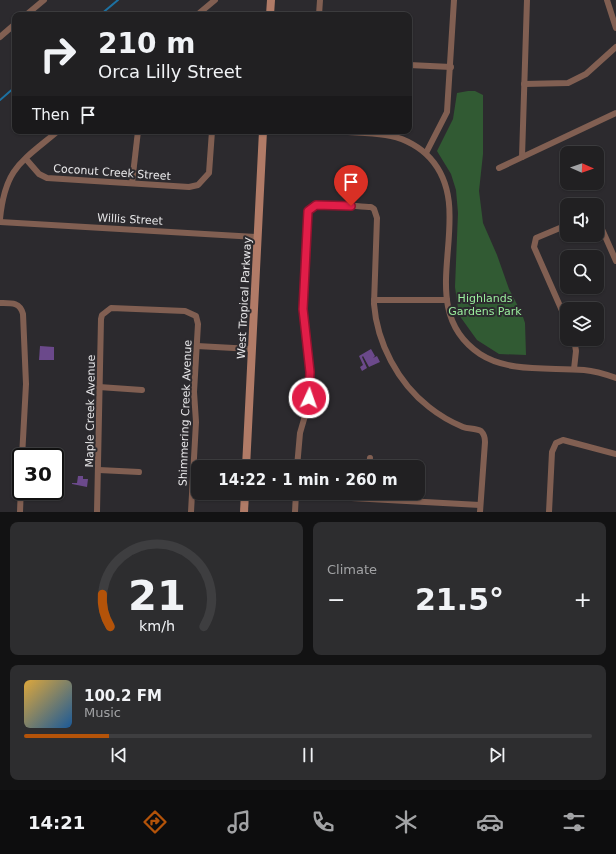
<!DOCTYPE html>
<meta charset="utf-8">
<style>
:root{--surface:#212022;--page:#2d2d2f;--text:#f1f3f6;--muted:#a2a3a5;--line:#3e3e40;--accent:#b45309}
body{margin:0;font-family:"DejaVu Sans",sans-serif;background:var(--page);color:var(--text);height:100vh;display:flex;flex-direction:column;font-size:15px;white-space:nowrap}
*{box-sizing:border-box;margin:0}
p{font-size:13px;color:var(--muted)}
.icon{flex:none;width:22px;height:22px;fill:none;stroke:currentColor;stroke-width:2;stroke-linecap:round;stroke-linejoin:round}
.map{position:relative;height:512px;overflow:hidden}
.details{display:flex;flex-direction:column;gap:10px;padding:10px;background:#121213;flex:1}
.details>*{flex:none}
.top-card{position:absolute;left:12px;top:12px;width:400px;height:122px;border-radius:8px;box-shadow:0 1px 3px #0004,0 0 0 1px var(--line);background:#212022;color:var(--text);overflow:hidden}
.needle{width:26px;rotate:92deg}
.controls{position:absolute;left:560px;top:146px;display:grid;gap:8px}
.controls a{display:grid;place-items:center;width:44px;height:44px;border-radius:8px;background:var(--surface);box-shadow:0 1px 3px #0004,0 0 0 1px var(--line);font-size:20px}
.speed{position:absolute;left:12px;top:448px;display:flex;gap:8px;font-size:20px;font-weight:700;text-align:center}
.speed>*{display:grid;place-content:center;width:52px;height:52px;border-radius:50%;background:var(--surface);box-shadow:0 1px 3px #0004,0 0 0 1px var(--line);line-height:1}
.speed .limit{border:2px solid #111;border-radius:6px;background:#fff;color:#111}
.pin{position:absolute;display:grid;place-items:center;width:34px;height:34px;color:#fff;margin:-41px -17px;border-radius:50% 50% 50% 0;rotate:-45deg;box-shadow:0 0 4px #0007}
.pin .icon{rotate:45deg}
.me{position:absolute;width:44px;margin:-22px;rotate:3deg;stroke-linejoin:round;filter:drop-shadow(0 0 3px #0008)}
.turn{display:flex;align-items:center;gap:14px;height:84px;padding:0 20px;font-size:18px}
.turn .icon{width:52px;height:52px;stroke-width:2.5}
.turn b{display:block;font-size:28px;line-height:34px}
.then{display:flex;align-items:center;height:38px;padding:0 20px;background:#0003;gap:8px;font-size:15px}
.big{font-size:30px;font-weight:700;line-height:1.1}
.details .card{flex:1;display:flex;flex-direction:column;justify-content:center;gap:6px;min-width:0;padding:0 14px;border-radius:8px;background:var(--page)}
.details .dial{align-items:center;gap:0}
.dial svg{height:104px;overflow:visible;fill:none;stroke:var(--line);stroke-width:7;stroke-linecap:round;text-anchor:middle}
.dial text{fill:var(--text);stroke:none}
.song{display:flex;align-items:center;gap:12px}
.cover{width:48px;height:48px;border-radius:6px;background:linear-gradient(135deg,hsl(40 70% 55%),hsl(210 70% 35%))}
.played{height:4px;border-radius:2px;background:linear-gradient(90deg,var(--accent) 15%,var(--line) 15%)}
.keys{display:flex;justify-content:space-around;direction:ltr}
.heat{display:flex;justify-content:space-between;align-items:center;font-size:22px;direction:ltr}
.details .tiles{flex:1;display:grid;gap:10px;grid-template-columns:1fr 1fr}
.card:last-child{grid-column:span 2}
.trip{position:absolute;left:191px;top:460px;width:234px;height:40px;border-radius:8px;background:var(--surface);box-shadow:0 1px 3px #0004,0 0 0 1px var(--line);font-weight:700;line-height:40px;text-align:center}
.tabs{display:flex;height:64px;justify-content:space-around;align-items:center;background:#0d0d0e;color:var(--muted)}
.tabs .icon{width:28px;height:28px}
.tabs .active{color:var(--accent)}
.tabs b{font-size:18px;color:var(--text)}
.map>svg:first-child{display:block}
.green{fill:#315a33}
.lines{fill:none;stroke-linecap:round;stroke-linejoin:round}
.stream{stroke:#1d71a2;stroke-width:2}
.building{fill:#6b498b}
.street{stroke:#815f52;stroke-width:6}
.secondary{stroke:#b17b67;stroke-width:8}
.route-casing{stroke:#92132f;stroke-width:10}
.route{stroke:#e11d48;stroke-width:7}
.labels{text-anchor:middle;stroke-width:4;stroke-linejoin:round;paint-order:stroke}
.street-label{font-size:11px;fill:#e8e7e9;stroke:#2c2a2e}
.park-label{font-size:11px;fill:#9aee9d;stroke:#2c2a2e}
</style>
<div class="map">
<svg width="616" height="512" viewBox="0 0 616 512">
<rect width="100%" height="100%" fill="#2c2a2e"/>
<polygon class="green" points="468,91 475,91 483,95 483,154 479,191 483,223 497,255 509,289 522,314 525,323 526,355 499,354 477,340 459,315 455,287 458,213 456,190 451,174 437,151 453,119 457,93"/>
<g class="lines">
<g class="stream">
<polyline points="100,15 118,0"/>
<polyline points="0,100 15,87"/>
</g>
</g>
<g class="building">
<polygon points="40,346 54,347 54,360 39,360"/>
<polygon points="371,349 375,356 373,358 377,356 380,362 369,367 363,356 362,357 367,368 362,371 360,367 363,365 359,356"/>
<polygon points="78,476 83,476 83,479 88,479 87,487 72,484 72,483 77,483"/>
</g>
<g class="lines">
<g class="street">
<polyline points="607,0 616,28"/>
<polyline points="26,15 44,0"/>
<polyline points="197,15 215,0"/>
<polyline points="319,15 320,0"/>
<polyline points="0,37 15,24"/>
<polyline points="409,65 451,67"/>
<polyline points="524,84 568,83 586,74 616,47"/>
<path d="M307,131C334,132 364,131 391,136C406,139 421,148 430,158C481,214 408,306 480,354C509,373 550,367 584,370C595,371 605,374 616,378"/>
<polyline points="426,153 447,112 454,0"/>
<polyline points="522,157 527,0"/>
<polyline points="26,159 39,174 47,178 189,187 198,185 209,173 212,131"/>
<polyline points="499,168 616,113"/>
<polyline points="132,183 138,131"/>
<polyline points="597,218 616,261"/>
<path d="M0,219C5,168 21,162 58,131"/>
<polyline points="0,222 258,237"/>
<polyline points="567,225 536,238 534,247 567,322"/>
<polyline points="374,300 447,300"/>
<path d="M0,303C11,303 20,302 23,314L26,384L22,457"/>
<polyline points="574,339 576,351 574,369"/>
<polyline points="197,346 252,349"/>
<polyline points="99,387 142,390"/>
<path d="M297,467L300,433L307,409L311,385L308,350L303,309L308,211C317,199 356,207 371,207L374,209L377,218L374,304C377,343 398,383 429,407C439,415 451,422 463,427C468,429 476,428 481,431C484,434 485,438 485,442L480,512"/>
<polyline points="369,467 370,458"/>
<polyline points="99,470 139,472"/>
<polyline points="296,495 480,505"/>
<polyline points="20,512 21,486"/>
<polyline points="97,512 101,319 102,315 111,308 185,311 196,316 198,324 194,392 196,422 191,512"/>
<polyline points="295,512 296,493"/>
<polyline points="549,512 552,452 556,443 563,440 616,454"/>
</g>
<g class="secondary">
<polyline points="270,15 271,0"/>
<polyline points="246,467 263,131"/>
<polyline points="244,512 245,493"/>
</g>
</g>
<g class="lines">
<defs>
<polyline id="route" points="309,398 310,372 303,309 308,211 316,205 351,206"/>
</defs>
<use href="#route" class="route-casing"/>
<use href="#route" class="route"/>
</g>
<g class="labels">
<g class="street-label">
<text transform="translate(112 172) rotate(4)" y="4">Coconut Creek Street</text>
<text transform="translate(130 219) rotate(3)" y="4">Willis Street</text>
<text transform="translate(244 298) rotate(-87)" y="4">West Tropical Parkway</text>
<text transform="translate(90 411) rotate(-89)" y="4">Maple Creek Avenue</text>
<text transform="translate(185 413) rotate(-88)" y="4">Shimmering Creek Avenue</text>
</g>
<g class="park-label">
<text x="485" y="302">Highlands<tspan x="485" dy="13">Gardens Park</tspan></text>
</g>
</g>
</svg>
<div class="controls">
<a><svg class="needle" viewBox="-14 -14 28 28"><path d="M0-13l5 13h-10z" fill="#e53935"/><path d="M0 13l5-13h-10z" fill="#a2a3a5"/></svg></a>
<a><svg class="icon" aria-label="sound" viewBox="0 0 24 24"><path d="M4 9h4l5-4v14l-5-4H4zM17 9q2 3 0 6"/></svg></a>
<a><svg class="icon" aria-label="search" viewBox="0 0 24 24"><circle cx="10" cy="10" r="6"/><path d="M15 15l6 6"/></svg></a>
<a><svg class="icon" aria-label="layers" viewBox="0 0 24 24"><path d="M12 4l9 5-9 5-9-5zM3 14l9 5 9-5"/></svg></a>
</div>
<div class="speed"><div class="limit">30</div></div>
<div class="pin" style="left:351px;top:206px;background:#d93025"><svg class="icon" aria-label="arrive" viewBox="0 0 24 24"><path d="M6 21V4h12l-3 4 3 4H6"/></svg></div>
<svg class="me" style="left:309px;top:398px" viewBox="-20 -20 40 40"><circle r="17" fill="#e11d48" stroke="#fff" stroke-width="3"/><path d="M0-11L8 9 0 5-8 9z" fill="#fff"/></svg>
<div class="trip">14:22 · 1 min · 260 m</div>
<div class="top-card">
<div class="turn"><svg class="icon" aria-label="right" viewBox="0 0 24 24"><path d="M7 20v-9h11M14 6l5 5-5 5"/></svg><div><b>210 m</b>Orca Lilly Street</div></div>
<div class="then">Then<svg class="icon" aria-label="arrive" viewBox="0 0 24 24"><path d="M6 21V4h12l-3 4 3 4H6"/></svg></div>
</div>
</div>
<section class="details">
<div class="tiles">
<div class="card dial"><svg viewBox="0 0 100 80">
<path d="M14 69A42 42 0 1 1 86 69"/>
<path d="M14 69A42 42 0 0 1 8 44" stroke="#b45309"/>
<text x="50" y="56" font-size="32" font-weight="700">21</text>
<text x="50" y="72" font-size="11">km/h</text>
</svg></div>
<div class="card"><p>Climate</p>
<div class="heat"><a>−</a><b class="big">21.5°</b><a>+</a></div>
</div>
<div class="card">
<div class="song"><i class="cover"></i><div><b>100.2 FM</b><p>Music</p></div></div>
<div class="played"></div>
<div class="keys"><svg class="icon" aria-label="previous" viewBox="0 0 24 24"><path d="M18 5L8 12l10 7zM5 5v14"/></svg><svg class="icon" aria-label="pause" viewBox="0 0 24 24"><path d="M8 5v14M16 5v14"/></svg><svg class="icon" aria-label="next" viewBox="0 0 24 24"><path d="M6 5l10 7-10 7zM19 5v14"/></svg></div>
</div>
</div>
</section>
<nav class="tabs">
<b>14:21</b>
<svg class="icon active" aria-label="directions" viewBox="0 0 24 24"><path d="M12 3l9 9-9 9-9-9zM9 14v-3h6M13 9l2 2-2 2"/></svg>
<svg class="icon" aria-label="music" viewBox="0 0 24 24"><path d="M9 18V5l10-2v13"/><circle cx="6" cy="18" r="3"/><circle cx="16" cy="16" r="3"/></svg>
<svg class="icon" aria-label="phone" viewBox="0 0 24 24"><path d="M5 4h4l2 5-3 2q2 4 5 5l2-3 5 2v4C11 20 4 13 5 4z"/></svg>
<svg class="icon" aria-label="climate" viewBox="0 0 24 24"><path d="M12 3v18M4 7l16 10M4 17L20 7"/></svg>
<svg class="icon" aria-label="car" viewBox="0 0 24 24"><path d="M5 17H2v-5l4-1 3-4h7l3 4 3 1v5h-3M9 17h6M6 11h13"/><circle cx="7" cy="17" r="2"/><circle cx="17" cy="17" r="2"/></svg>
<svg class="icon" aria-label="filters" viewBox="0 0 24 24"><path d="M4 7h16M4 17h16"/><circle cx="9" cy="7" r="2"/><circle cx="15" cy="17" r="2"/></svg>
</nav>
